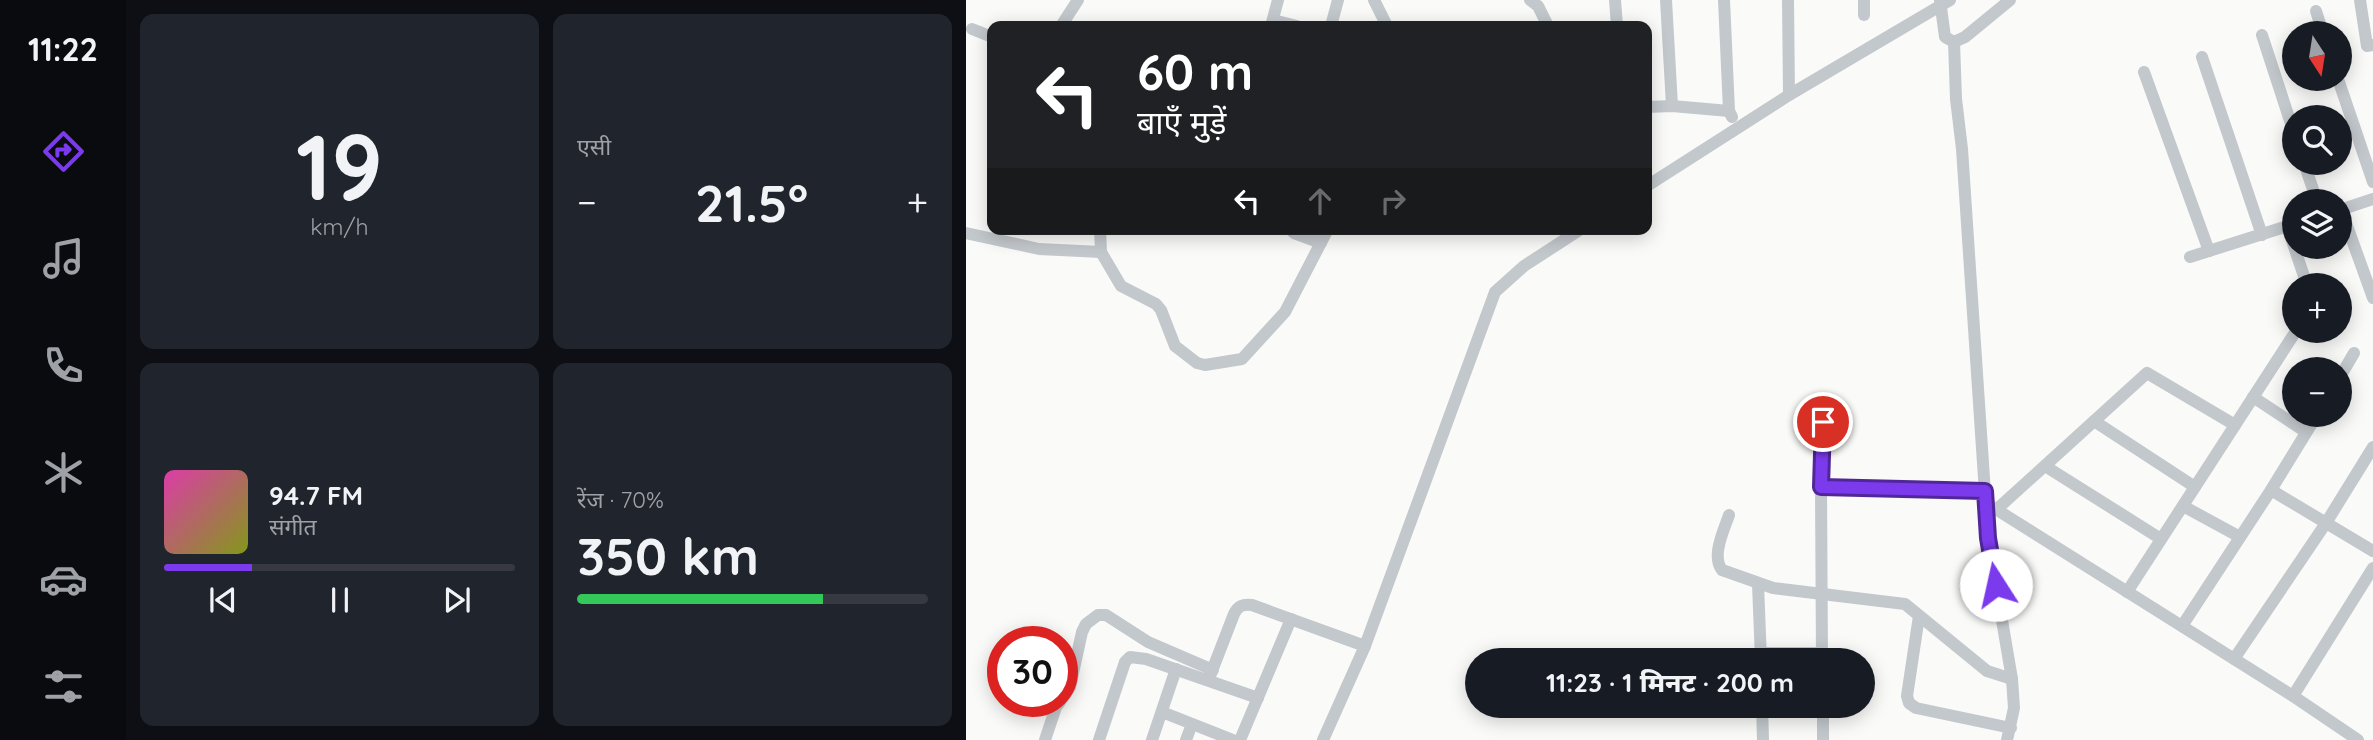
<!DOCTYPE html>
<html lang="hi">
<meta charset="utf-8">
<style>
:root{--surface:#171b24;--page:#20242c;--text:#f1f3f6;--muted:#9ea1a6;--line:#363941;--accent:#7c3aed}
body{margin:0;font-family:Quicksand,"Noto Sans Devanagari",sans-serif;background:var(--page);color:var(--text);height:100vh;display:flex;flex-direction:column;font-size:26px;white-space:nowrap}
*{box-sizing:border-box;margin:0}
p{font-size:23px;color:var(--muted)}
.icon{flex:none;width:38px;height:38px;fill:none;stroke:currentColor;stroke-width:2;stroke-linecap:round;stroke-linejoin:round}
.map{position:relative;flex:1;overflow:hidden}
.details{display:flex;flex-direction:column;gap:14px;padding:14px;background:#0d0f14;width:840px}
.details>*{flex:none}
.hud{position:absolute;left:21px;top:21px;width:665px;height:214px;border-radius:14px;box-shadow:0 4px 18px #0003;background:#202124;color:#fff;overflow:hidden}
.needle{width:46px;rotate:168deg}
.controls{position:absolute;left:1316px;top:21px;display:grid;gap:14px}
.controls a{display:grid;place-items:center;width:70px;height:70px;border-radius:50%;background:var(--surface);box-shadow:0 4px 18px #0003;font-size:35px}
.speed{position:absolute;left:21px;top:626px;display:flex;gap:14px;font-size:35px;font-weight:700;text-align:center}
.speed>*{display:grid;place-content:center;width:91px;height:91px;border-radius:50%;background:var(--surface);box-shadow:0 4px 18px #0003;line-height:1}
.speed .limit{border:10px solid #d22;background:#fff;color:#111}
.pin{position:absolute;display:grid;place-items:center;width:60px;height:60px;color:#fff;margin:-30px;border:4px solid #fff;border-radius:50%;box-shadow:0 2px 7px #0007}
.me{position:absolute;width:77px;margin:-38px;rotate:350deg;stroke-linejoin:round;filter:drop-shadow(0 0 5px #0008)}
.turn{display:flex;align-items:center;gap:24px;height:147px;padding:0 35px;font-size:32px}
.turn .icon{width:91px;height:91px;stroke-width:2.5}
.turn b{display:block;font-size:49px;line-height:60px}
.lanes{display:flex;align-items:center;height:66px;padding:0 35px;background:#0003;justify-content:center;gap:35px;direction:ltr}
.lanes .off{opacity:.35}
.big{font-size:52px;font-weight:800;line-height:1.1}
.details .card{flex:1;display:flex;flex-direction:column;justify-content:center;gap:10px;min-width:0;padding:0 24px;border-radius:14px;background:var(--page)}
.details .dial{align-items:center;gap:0}
.dial b{font-size:91px;line-height:1}
.song{display:flex;align-items:center;gap:21px}
.cover{width:84px;height:84px;border-radius:10px;background:linear-gradient(135deg,hsl(320 70% 55%),hsl(70 70% 35%))}
.played{height:7px;border-radius:4px;background:linear-gradient(90deg,var(--accent) 25%,var(--line) 25%)}
.keys{display:flex;justify-content:space-around;direction:ltr}
.heat{display:flex;justify-content:space-between;align-items:center;font-size:38px;direction:ltr}
.charge{height:10px;border-radius:5px;background:linear-gradient(90deg,#34c759 70%,var(--line) 0)}
.details .tiles{flex:1;display:grid;gap:14px;grid-template-columns:repeat(2,1fr)}
.trip{position:absolute;left:499px;top:648px;width:410px;height:70px;border-radius:35px;background:var(--surface);box-shadow:0 4px 18px #0003;font-weight:800;line-height:70px;text-align:center}
main{display:flex;flex:1;min-height:0}
.dock{display:flex;flex-direction:column;width:126px;justify-content:space-around;align-items:center;background:#090b0e;color:var(--muted)}
.dock .icon{width:49px;height:49px}
.dock .active{color:var(--accent)}
.dock b{font-size:32px;color:var(--text)}
.map>svg:first-child{display:block}
.lines{fill:none;stroke-linecap:round;stroke-linejoin:round}
.minor{stroke:#c3c8cc;stroke-width:12}
.route-casing{stroke:#51269a;stroke-width:18}
.route{stroke:#7c3aed;stroke-width:12}
</style>
<main>
<nav class="dock">
<b>11:22</b>
<svg class="icon active" aria-label="directions" viewBox="0 0 24 24"><path d="M12 3l9 9-9 9-9-9zM9 14v-3h6M13 9l2 2-2 2"/></svg>
<svg class="icon" aria-label="music" viewBox="0 0 24 24"><path d="M9 18V5l10-2v13"/><circle cx="6" cy="18" r="3"/><circle cx="16" cy="16" r="3"/></svg>
<svg class="icon" aria-label="phone" viewBox="0 0 24 24"><path d="M5 4h4l2 5-3 2q2 4 5 5l2-3 5 2v4C11 20 4 13 5 4z"/></svg>
<svg class="icon" aria-label="climate" viewBox="0 0 24 24"><path d="M12 3v18M4 7l16 10M4 17L20 7"/></svg>
<svg class="icon" aria-label="car" viewBox="0 0 24 24"><path d="M5 17H2v-5l4-1 3-4h7l3 4 3 1v5h-3M9 17h6M6 11h13"/><circle cx="7" cy="17" r="2"/><circle cx="17" cy="17" r="2"/></svg>
<svg class="icon" aria-label="filters" viewBox="0 0 24 24"><path d="M4 7h16M4 17h16"/><circle cx="9" cy="7" r="2"/><circle cx="15" cy="17" r="2"/></svg>
</nav>
<section class="details">
<div class="tiles">
<div class="card dial"><b>19</b><p>km/h</p></div>
<div class="card"><p>एसी</p>
<div class="heat"><a>−</a><b class="big">21.5°</b><a>+</a></div>
</div>
<div class="card">
<div class="song"><i class="cover"></i><div><b>94.7 FM</b><p>संगीत</p></div></div>
<div class="played"></div>
<div class="keys"><svg class="icon" aria-label="previous" viewBox="0 0 24 24"><path d="M18 5L8 12l10 7zM5 5v14"/></svg><svg class="icon" aria-label="pause" viewBox="0 0 24 24"><path d="M8 5v14M16 5v14"/></svg><svg class="icon" aria-label="next" viewBox="0 0 24 24"><path d="M6 5l10 7-10 7zM19 5v14"/></svg></div>
</div>
<div class="card"><p>रेंज · 70%</p><b class="big">350 km</b><div class="charge"></div></div>
</div>
</section>
<div class="map">
<svg width="1407" height="740" viewBox="0 0 1407 740">
<rect width="100%" height="100%" fill="#fafaf8"/>
<g class="lines">
<g class="minor">
<polyline points="408,0 421,26"/>
<polyline points="564,0 572,6 582,26"/>
<polyline points="649,0 651,26"/>
<polyline points="700,0 706,106"/>
<polyline points="758,0 763,111"/>
<polyline points="822,0 823,95"/>
<polyline points="898,0 898,15"/>
<polyline points="974,0 979,37 988,42 999,37 1044,0"/>
<polyline points="1394,0 1401,46 1407,45"/>
<polyline points="1350,11 1357,33"/>
<polyline points="307,20 331,26"/>
<polyline points="95,26 112,0"/>
<polyline points="305,26 312,0"/>
<polyline points="365,26 372,0"/>
<polyline points="6,29 26,37"/>
<polyline points="1296,35 1328,133"/>
<polyline points="988,42 990,99 996,149 1022,538 1046,679 1048,708 1041,740"/>
<polyline points="1236,57 1296,235"/>
<polyline points="1178,72 1243,251"/>
<polyline points="1372,79 1407,182"/>
<polyline points="681,107 706,106 763,111 766,117"/>
<polyline points="1338,163 1351,201"/>
<polyline points="681,186 823,95 984,0"/>
<polyline points="1375,209 1407,298"/>
<polyline points="1374,210 1407,199"/>
<polyline points="1321,226 1341,285"/>
<polyline points="134,229 135,252 155,286 190,304 195,310 209,346 231,363 239,365 276,359 319,312 362,229"/>
<polyline points="324,229 328,233 355,243"/>
<polyline points="0,233 73,249 135,252"/>
<polyline points="1224,257 1328,224"/>
<polyline points="1374,377 1388,353"/>
<polyline points="1287,397 1340,432"/>
<polyline points="1128,421 1229,487"/>
<polyline points="1079,466 1195,539"/>
<polyline points="855,487 1019,490"/>
<polyline points="1305,490 1351,415"/>
<polyline points="1020,503 1327,696 1407,568"/>
<polyline points="1217,506 1274,537"/>
<polyline points="1030,510 1181,373 1269,425"/>
<path d="M763,515C758,530 745,556 756,570L807,588L939,604L1021,671L1046,679"/>
<polyline points="792,584 795,660"/>
<polyline points="1161,592 1330,331"/>
<polyline points="953,616 941,696 943,703 950,708 1045,728"/>
<polyline points="1216,626 1305,490 1407,551"/>
<polyline points="795,653 856,653"/>
<polyline points="1268,659 1360,523 1407,447"/>
<polyline points="856,660 855,487 858,400"/>
<path d="M244,676L268,614C272,606 276,604 286,605L399,646"/>
<polyline points="1327,696 1392,740"/>
<polyline points="96,699 104,687 116,632 120,624 132,615 140,615 182,642 247,670"/>
<polyline points="796,705 797,740"/>
<polyline points="857,705 857,740"/>
<polyline points="196,712 267,740"/>
<polyline points="79,740 90,707 94,702"/>
<polyline points="133,740 159,662 164,657 180,659 292,698"/>
<polyline points="186,740 210,669"/>
<polyline points="220,740 226,724"/>
<polyline points="274,740 325,619"/>
<polyline points="357,740 399,646 529,292 558,266 615,229"/>
</g>
</g>
<g class="lines">
<defs>
<polyline id="route" points="857,422 855,487 1019,491 1022,538 1030,585"/>
</defs>
<use href="#route" class="route-casing"/>
<use href="#route" class="route"/>
</g>
</svg>
<div class="controls">
<a><svg class="needle" viewBox="-14 -14 28 28"><path d="M0-13l5 13h-10z" fill="#e53935"/><path d="M0 13l5-13h-10z" fill="#9ea1a6"/></svg></a>
<a><svg class="icon" aria-label="search" viewBox="0 0 24 24"><circle cx="10" cy="10" r="6"/><path d="M15 15l6 6"/></svg></a>
<a><svg class="icon" aria-label="layers" viewBox="0 0 24 24"><path d="M12 4l9 5-9 5-9-5zM3 14l9 5 9-5"/></svg></a>
<a>+</a>
<a>−</a>
</div>
<div class="speed"><div class="limit">30</div></div>
<div class="pin" style="left:857px;top:422px;background:#d93025"><svg class="icon" aria-label="arrive" viewBox="0 0 24 24"><path d="M6 21V4h12l-3 4 3 4H6"/></svg></div>
<svg class="me" style="left:1030px;top:585px" viewBox="-20 -20 40 40"><circle r="19" fill="#fff"/><path d="M0-13L10 11 0 6-10 11z" fill="#7c3aed"/></svg>
<div class="trip">11:23 · 1 मिनट · 200 m</div>
<div class="hud">
<div class="turn"><svg class="icon" aria-label="left" viewBox="0 0 24 24"><path d="M17 20v-9H6M10 6l-5 5 5 5"/></svg><div><b>60 m</b>बाएँ मुड़ें</div></div>
<div class="lanes"><svg class="icon" aria-label="left" viewBox="0 0 24 24"><path d="M17 20v-9H6M10 6l-5 5 5 5"/></svg><svg class="icon off" aria-label="ahead" viewBox="0 0 24 24"><path d="M12 20V5M6 11l6-6 6 6"/></svg><svg class="icon off" aria-label="right" viewBox="0 0 24 24"><path d="M7 20v-9h11M14 6l5 5-5 5"/></svg></div>
</div>
</div>
</main>
